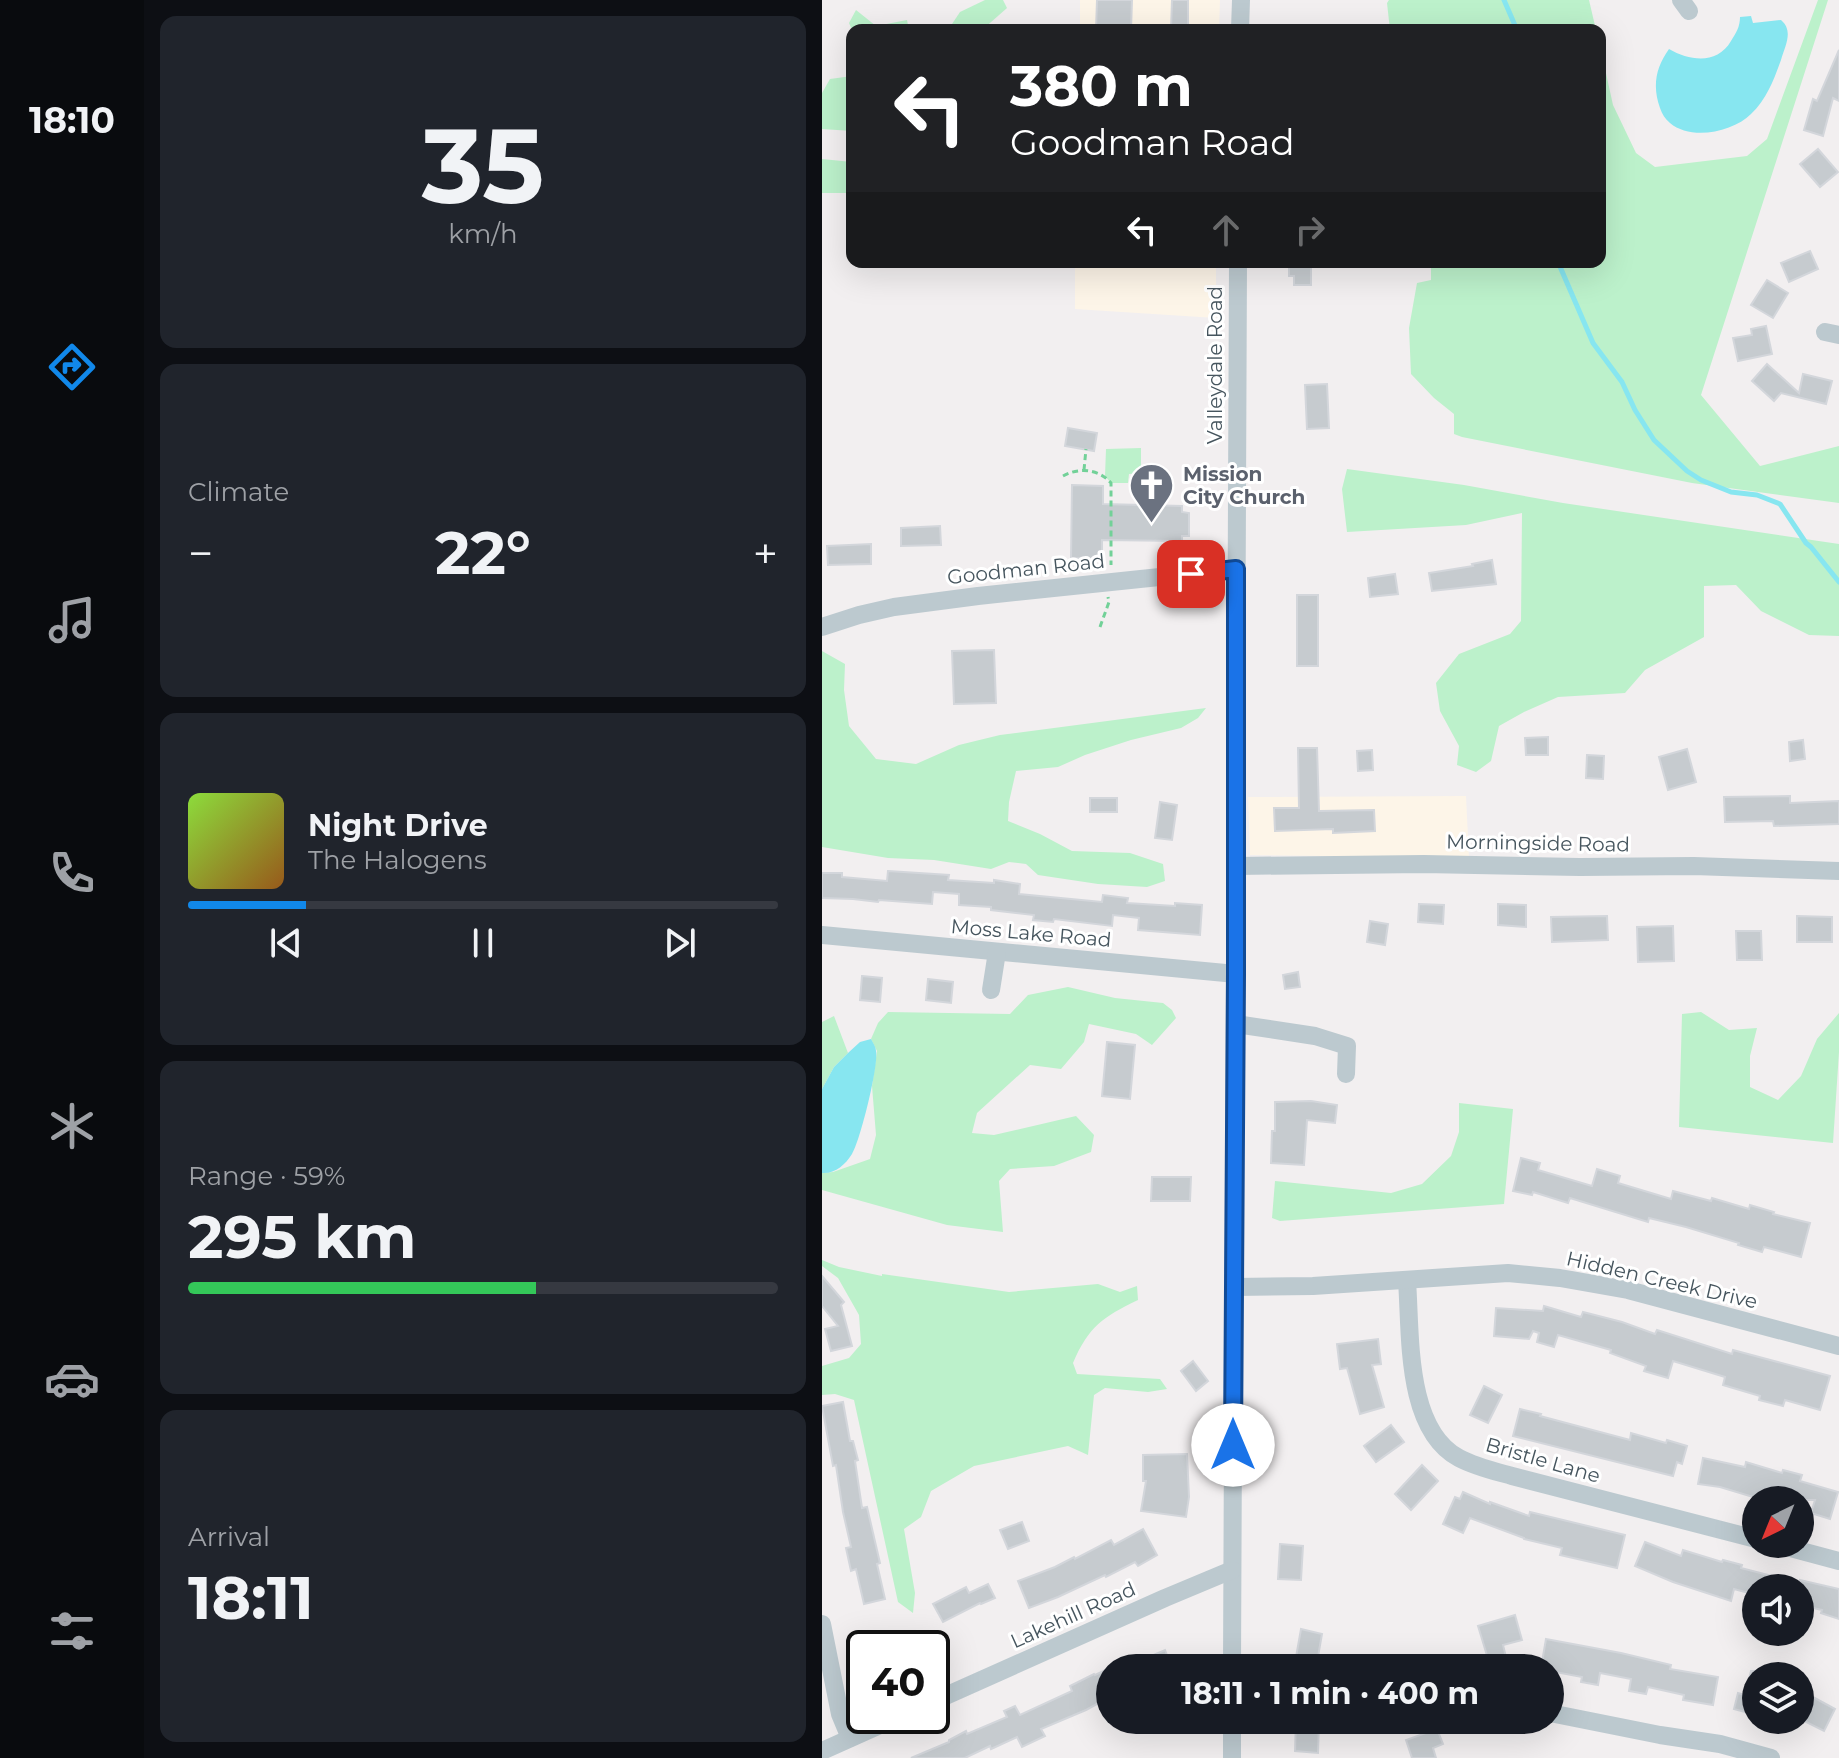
<!DOCTYPE html>
<meta charset="utf-8">
<style>
:root{--surface:#171b24;--page:#20242c;--text:#f1f3f6;--muted:#9ea1a6;--line:#363941;--accent:#1188ea}
body{margin:0;font-family:Montserrat,sans-serif;background:var(--page);color:var(--text);height:100vh;display:flex;flex-direction:column;font-size:30px;white-space:nowrap}
*{box-sizing:border-box;margin:0}
p{font-size:26px;color:var(--muted)}
.icon{flex:none;width:44px;height:44px;fill:none;stroke:currentColor;stroke-width:2;stroke-linecap:round;stroke-linejoin:round}
.map{position:relative;flex:1;overflow:hidden}
.side{display:flex;flex-direction:column;gap:16px;padding:16px;background:#0d0f14;width:678px}
.side>*{flex:none}
.guide{position:absolute;left:24px;top:24px;width:760px;height:244px;border-radius:16px;box-shadow:0 8px 32px #0002;background:#202124;color:#fff;overflow:hidden}
.needle{width:52px;rotate:223deg}
.tools{position:absolute;left:920px;top:1486px;display:grid;gap:16px}
.tools a{display:grid;place-items:center;width:72px;height:72px;border-radius:50%;background:var(--surface);box-shadow:0 8px 32px #0002;font-size:40px}
.speed{position:absolute;left:24px;top:1630px;display:flex;gap:16px;font-size:40px;font-weight:700;text-align:center}
.speed>*{display:grid;place-content:center;width:104px;height:104px;border-radius:50%;background:var(--surface);box-shadow:0 8px 32px #0002;line-height:1}
.speed .limit{border:4px solid #111;border-radius:12px;background:#fff;color:#111}
.pin{position:absolute;display:grid;place-items:center;width:68px;height:68px;color:#fff;margin:-34px;border-radius:16px;box-shadow:0 4px 12px #0006}
.me{position:absolute;width:88px;margin:-44px;rotate:0deg;stroke-linejoin:round;filter:drop-shadow(0 0 6px #0008)}
.turn{display:flex;align-items:center;gap:28px;height:168px;padding:0 32px;font-size:36px}
.turn .icon{width:104px;height:104px;stroke-width:2.5}
.turn b{display:block;font-size:56px;line-height:68px}
.lanes{display:flex;align-items:center;height:76px;padding:0 32px;background:#0003;justify-content:center;gap:40px;direction:ltr}
.lanes .off{opacity:.35}
.big{font-size:60px;font-weight:700;line-height:1.1}
.side .card{flex:1;display:flex;flex-direction:column;justify-content:center;gap:12px;min-width:0;padding:0 28px;border-radius:16px;background:var(--page)}
.side .dial{align-items:center;gap:0}
.dial b{font-size:104px;line-height:1}
.song{display:flex;align-items:center;gap:24px}
.cover{width:96px;height:96px;border-radius:12px;background:linear-gradient(135deg,hsl(90 70% 55%),hsl(30 70% 35%))}
.played{height:8px;border-radius:4px;background:linear-gradient(90deg,var(--accent) 20%,var(--line) 20%)}
.keys{display:flex;justify-content:space-around;direction:ltr}
.heat{display:flex;justify-content:space-between;align-items:center;font-size:44px;direction:ltr}
.charge{height:12px;border-radius:6px;background:linear-gradient(90deg,#34c759 59%,var(--line) 0)}
.trip{position:absolute;left:274px;top:1654px;width:468px;height:80px;border-radius:40px;background:var(--surface);box-shadow:0 8px 32px #0002;font-weight:700;line-height:80px;text-align:center}
main{display:flex;flex:1;min-height:0}
.menu{display:flex;flex-direction:column;width:144px;justify-content:space-around;align-items:center;background:#090b0e;color:var(--muted)}
.menu .icon{width:56px;height:56px}
.menu .on{color:var(--accent)}
.menu b{font-size:36px;color:var(--text)}
.map>svg:first-child{display:block}
.commercial{fill:#fdf5e8}
.green{fill:#bcf1cb}
.water{fill:#87e6f0}
.lines{fill:none;stroke-linecap:round;stroke-linejoin:round}
.stream{stroke:#87e6f0;stroke-width:5}
.building{fill:#c6cbcf;stroke:#d3d6db;stroke-width:2}
.path{stroke:#72d198;stroke-width:3;stroke-dasharray:6 4;stroke-linecap:butt}
.minor{stroke:#bcc9cf;stroke-width:18}
.route-casing{stroke:#114b97;stroke-width:20}
.route{stroke:#1a73e8;stroke-width:14}
.labels{text-anchor:middle;stroke-width:6;stroke-linejoin:round;paint-order:stroke}
.street-label{font-size:20px;fill:#46555e;stroke:#fff}
.worship-label{font-size:20px;font-weight:bold;fill:#5b616d;stroke:#fff;text-anchor:start}
</style>
<main>
<nav class="menu">
<b>18:10</b>
<svg class="icon on" aria-label="directions" viewBox="0 0 24 24"><path d="M12 3l9 9-9 9-9-9zM9 14v-3h6M13 9l2 2-2 2"/></svg>
<svg class="icon" aria-label="music" viewBox="0 0 24 24"><path d="M9 18V5l10-2v13"/><circle cx="6" cy="18" r="3"/><circle cx="16" cy="16" r="3"/></svg>
<svg class="icon" aria-label="phone" viewBox="0 0 24 24"><path d="M5 4h4l2 5-3 2q2 4 5 5l2-3 5 2v4C11 20 4 13 5 4z"/></svg>
<svg class="icon" aria-label="climate" viewBox="0 0 24 24"><path d="M12 3v18M4 7l16 10M4 17L20 7"/></svg>
<svg class="icon" aria-label="car" viewBox="0 0 24 24"><path d="M5 17H2v-5l4-1 3-4h7l3 4 3 1v5h-3M9 17h6M6 11h13"/><circle cx="7" cy="17" r="2"/><circle cx="17" cy="17" r="2"/></svg>
<svg class="icon" aria-label="filters" viewBox="0 0 24 24"><path d="M4 7h16M4 17h16"/><circle cx="9" cy="7" r="2"/><circle cx="15" cy="17" r="2"/></svg>
</nav>
<section class="side">
<div class="card dial"><b>35</b><p>km/h</p></div>
<div class="card"><p>Climate</p>
<div class="heat"><a>−</a><b class="big">22°</b><a>+</a></div>
</div>
<div class="card">
<div class="song"><i class="cover"></i><div><b>Night Drive</b><p>The Halogens</p></div></div>
<div class="played"></div>
<div class="keys"><svg class="icon" aria-label="previous" viewBox="0 0 24 24"><path d="M18 5L8 12l10 7zM5 5v14"/></svg><svg class="icon" aria-label="pause" viewBox="0 0 24 24"><path d="M8 5v14M16 5v14"/></svg><svg class="icon" aria-label="next" viewBox="0 0 24 24"><path d="M6 5l10 7-10 7zM19 5v14"/></svg></div>
</div>
<div class="card"><p>Range · 59%</p><b class="big">295 km</b><div class="charge"></div></div>
<div class="card"><p>Arrival</p><b class="big">18:11</b></div>
</section>
<div class="map">
<svg width="1017" height="1758" viewBox="0 0 1017 1758">
<rect width="100%" height="100%" fill="#f2eff0"/>
<g class="commercial">
<polygon points="258,0 398,0 397,30 258,30"/>
<polygon points="253,262 394,262 394,318 253,309"/>
<polygon points="644,796 647,858 428,855 426,797"/>
</g>
<g class="green">
<polygon points="163,0 181,0 185,8 160,30 126,30 138,12"/>
<polygon points="567,0 767,0 774,30 568,30 565,3"/>
<polygon points="996,0 1006,0 879,395 938,466 1017,446 1017,503 870,483 640,437 632,434 632,414 612,398 589,374 587,328 595,283 609,280 609,262 778,262 778,46 791,105 814,153 833,167 925,156 945,139"/>
<polygon points="34,10 54,26 85,20 87,30 30,30 27,23"/>
<polygon points="30,76 30,131 0,129 0,93 8,79"/>
<polygon points="0,159 30,162 30,193 0,193"/>
<polygon points="319,448 319,473 307,474 306,483 289,483 283,476 284,449"/>
<polygon points="525,469 642,485 741,503 1017,544 1017,636 987,635 939,611 914,585 882,586 882,637 823,670 803,693 736,697 702,712 677,726 669,761 654,772 635,765 637,746 618,711 614,683 637,654 688,634 699,621 700,513 644,525 525,532 520,489"/>
<polygon points="0,651 23,664 22,690 27,726 54,759 94,764 137,745 178,735 384,708 376,718 359,728 309,740 263,755 236,767 194,771 187,802 186,821 218,834 250,851 308,853 341,864 343,881 325,887 276,884 216,875 204,864 187,862 169,869 112,860 66,858 0,847"/>
<polygon points="246,987 293,998 341,1003 350,1010 354,1018 330,1045 314,1034 267,1024 262,1042 239,1069 208,1065 155,1113 150,1133 172,1135 254,1116 272,1135 269,1152 232,1166 188,1169 177,1181 181,1232 125,1225 0,1190 0,1173 11,1172 48,1159 54,1135 50,1086 55,1051 49,1039 56,1023 66,1012 188,1014 206,995"/>
<polygon points="879,1012 907,1030 935,1028 928,1056 928,1087 956,1100 979,1076 995,1039 1017,1013 1017,1052 1011,1143 857,1127 860,1014"/>
<polygon points="12,1016 26,1053 12,1067 0,1089 0,1022"/>
<polygon points="637,1103 691,1109 682,1204 458,1221 450,1218 453,1181 569,1193 600,1184 629,1156 637,1132"/>
<path d="M0,1260L17,1267L60,1276V1274L187,1292L276,1284L298,1292L315,1286L316,1300C281,1317 267,1326 251,1363L255,1374L338,1379L345,1389L326,1392L283,1388L272,1395L266,1455L246,1446L152,1466L109,1491L99,1517L82,1529L93,1593L91,1613L76,1602L32,1400L13,1394L0,1395V1366L27,1358L39,1344L37,1315L16,1278L0,1266Z"/>
</g>
<g class="water">
<path d="M929,16L931,23L959,20C972,31 963,46 959,60C952,79 945,99 929,114C911,132 869,141 848,123C843,119 840,114 838,108C830,86 834,67 847,49C868,61 895,65 909,41C914,33 918,27 918,17Z"/>
<path d="M49,1039C51,1043 54,1047 54,1051C57,1065 38,1142 30,1154C23,1165 13,1174 0,1173V1089L12,1067L26,1053L38,1042Z"/>
</g>
<g class="lines">
<g class="stream">
<polyline points="682,0 695,30"/>
<polyline points="736,262 771,343 800,382 813,410 832,440 865,471 879,480 909,492 935,495 958,504 984,543 989,547 1017,582"/>
</g>
</g>
<g class="building">
<polygon points="275,0 310,0 309,30 274,30"/>
<polygon points="350,0 366,0 366,30 349,30"/>
<polygon points="1017,50 1017,101 1011,98 1001,136 982,130 991,99 995,101"/>
<polygon points="996,149 1016,172 998,187 978,164"/>
<polygon points="988,251 996,269 967,282 959,263"/>
<polygon points="467,262 489,262 489,285 472,285 472,276 467,276"/>
<polygon points="945,280 966,293 951,318 929,305"/>
<polygon points="944,326 950,354 916,361 911,338 930,335 929,329"/>
<polygon points="945,364 977,393 981,374 1010,381 1004,404 959,393 952,401 930,381"/>
<polygon points="505,384 507,428 485,429 483,385"/>
<polygon points="246,428 275,433 272,451 243,446"/>
<polygon points="250,485 281,486 281,504 360,506 360,512 367,513 367,536 360,536 360,541 280,540 280,559 249,558"/>
<polygon points="118,526 119,545 79,546 79,528"/>
<polygon points="49,544 49,564 6,565 5,546"/>
<polygon points="670,560 674,584 610,591 607,573 651,566 650,564"/>
<polygon points="573,574 576,594 548,597 546,578"/>
<rect x="475" y="595" width="21" height="71"/>
<polygon points="172,650 174,703 132,704 130,651"/>
<polygon points="726,737 726,755 704,755 703,738"/>
<polygon points="981,740 983,759 968,761 967,742"/>
<polygon points="476,748 495,748 497,811 552,810 553,831 511,833 511,829 453,831 452,808 477,808"/>
<polygon points="865,749 874,782 846,790 837,757"/>
<polygon points="550,750 551,770 536,771 535,751"/>
<polygon points="765,755 782,756 781,779 764,778"/>
<polygon points="968,796 968,803 1017,801 1017,824 952,826 951,821 903,822 902,797"/>
<rect x="268" y="798" width="27" height="14"/>
<polygon points="338,802 355,805 350,840 333,838"/>
<polygon points="66,871 127,875 126,880 172,883 172,880 198,884 197,894 249,899 280,902 281,895 306,898 305,903 353,906 353,903 380,905 378,935 316,930 317,918 291,915 290,926 232,919 231,922 211,920 212,915 169,910 169,907 137,905 137,894 111,892 110,904 57,900 56,902 31,899 0,898 0,873 20,873 20,877 65,881"/>
<polygon points="597,904 622,905 621,924 596,922"/>
<polygon points="676,904 704,905 704,927 676,925"/>
<polygon points="785,916 786,940 730,942 729,917"/>
<polygon points="975,916 1010,917 1010,942 975,942"/>
<polygon points="548,921 566,924 563,945 545,942"/>
<polygon points="851,926 852,961 816,962 815,927"/>
<polygon points="914,931 939,931 940,960 915,960"/>
<polygon points="476,972 478,987 463,989 461,975"/>
<polygon points="40,976 60,978 58,1002 38,1000"/>
<polygon points="106,979 131,982 129,1003 104,1000"/>
<polygon points="285,1042 313,1045 308,1099 280,1096"/>
<polygon points="489,1101 515,1105 513,1123 485,1120 482,1165 449,1163 450,1131 453,1131 453,1102"/>
<polygon points="699,1158 718,1163 716,1170 770,1186 775,1169 798,1176 796,1183 849,1199 851,1191 889,1201 890,1198 927,1209 928,1205 952,1212 951,1214 988,1223 979,1257 942,1247 940,1252 916,1245 917,1243 864,1227 827,1218 826,1222 748,1198 746,1203 711,1192 710,1195 691,1191"/>
<polygon points="330,1177 369,1177 368,1201 329,1201"/>
<polygon points="0,1276 22,1302 19,1305 30,1346 9,1351 3,1329 16,1326 0,1306"/>
<polygon points="722,1306 759,1317 761,1312 800,1322 833,1334 835,1330 910,1354 911,1350 1008,1376 998,1410 963,1400 961,1406 937,1400 938,1396 901,1385 903,1377 851,1361 846,1378 822,1371 824,1366 788,1353 789,1350 736,1335 732,1347 715,1342 717,1333 711,1331 707,1339 672,1336 674,1308 721,1311"/>
<polygon points="556,1339 559,1364 550,1365 562,1407 538,1414 525,1368 518,1369 515,1344"/>
<polygon points="371,1361 386,1381 374,1391 359,1371"/>
<polygon points="662,1386 680,1395 666,1423 648,1415"/>
<polygon points="21,1402 28,1441 31,1441 36,1460 33,1461 40,1508 45,1507 58,1563 55,1564 63,1599 42,1604 34,1569 29,1571 24,1548 29,1547 21,1512 14,1465 11,1466 0,1406"/>
<polygon points="698,1409 719,1414 718,1416 808,1440 809,1433 844,1443 845,1440 865,1446 860,1464 855,1462 851,1476 691,1436"/>
<polygon points="569,1425 582,1442 554,1462 542,1446"/>
<polygon points="365,1454 367,1497 364,1517 319,1511 324,1481 321,1481 321,1455"/>
<polygon points="881,1458 923,1467 924,1462 960,1473 961,1470 980,1475 978,1481 1016,1492 1008,1519 989,1513 993,1500 941,1500 898,1487 876,1484"/>
<polygon points="600,1465 616,1481 589,1510 573,1494"/>
<polygon points="641,1492 668,1504 668,1502 707,1516 708,1512 803,1535 795,1568 738,1555 740,1548 702,1539 702,1538 648,1518 641,1533 621,1524 633,1497 638,1499"/>
<polygon points="200,1522 207,1541 186,1549 178,1530"/>
<polygon points="321,1529 335,1555 316,1566 313,1562 284,1577 283,1575 236,1597 207,1608 196,1581 233,1567 252,1557 253,1559 289,1540 292,1545"/>
<polygon points="823,1542 859,1556 861,1550 900,1562 901,1560 920,1565 919,1568 978,1583 978,1580 1017,1589 1017,1619 999,1613 1000,1610 978,1605 978,1588 934,1588 934,1595 912,1589 909,1601 851,1582 813,1566"/>
<polygon points="458,1544 481,1546 479,1580 456,1579"/>
<polygon points="166,1584 173,1598 159,1604 158,1603 121,1622 111,1604 144,1587 147,1593"/>
<polygon points="693,1615 700,1640 681,1645 684,1657 667,1662 656,1626"/>
<polygon points="479,1629 500,1634 494,1668 473,1663"/>
<polygon points="92,1632 95,1648 72,1648 69,1637"/>
<polygon points="724,1639 799,1653 849,1665 848,1669 896,1677 891,1705 861,1700 862,1695 826,1687 824,1694 807,1691 809,1679 778,1673 776,1685 759,1682 760,1677 728,1671 728,1668 719,1668"/>
<polygon points="343,1650 350,1668 301,1668"/>
<polygon points="288,1668 288,1697 264,1710 219,1729 223,1736 200,1747 195,1737 169,1749 168,1746 143,1758 89,1758 127,1742 127,1740 144,1731 145,1734 185,1717 182,1711 193,1706 198,1715 250,1691 248,1686 272,1674 273,1675"/>
<polygon points="929,1671 934,1671 934,1715 912,1709 916,1693 923,1695"/>
<polygon points="978,1690 1013,1709 1002,1731 978,1719"/>
<polygon points="474,1720 497,1721 496,1753 473,1751"/>
<polygon points="615,1729 621,1744 611,1748 614,1758 590,1758 584,1740"/>
</g>
<g class="lines">
<g class="path">
<polyline points="262,470 264,449"/>
<path d="M241,476C257,467 277,469 289,483V565"/>
<polyline points="278,627 287,602 286,597"/>
</g>
<g class="minor">
<polyline points="859,0 867,11"/>
<polyline points="418,30 419,0"/>
<polyline points="1003,332 1017,335"/>
<polyline points="0,627 37,615 72,607 156,596 414,569"/>
<polyline points="414,866 602,864 758,867 872,866 1017,871"/>
<polyline points="0,935 414,974"/>
<polyline points="169,990 175,952"/>
<polyline points="414,1024 493,1036 525,1046 524,1074"/>
<path d="M585,1281C589,1334 583,1429 637,1458C654,1467 672,1471 690,1476L934,1539"/>
<polyline points="412,1287 491,1286 686,1273 738,1278 806,1290 1017,1346"/>
<polyline points="953,1544 1017,1561"/>
<polyline points="0,1624 18,1714 28,1738"/>
<polyline points="410,1668 416,262"/>
<polyline points="110,1702 343,1598 410,1570"/>
<polyline points="728,1713 838,1735 898,1744 949,1758"/>
<polyline points="410,1720 410,1758"/>
<polyline points="0,1751 78,1716"/>
</g>
</g>
<g class="lines">
<defs>
<polyline id="route" points="369,574 414,569 414,974 411,1445"/>
</defs>
<use href="#route" class="route-casing"/>
<use href="#route" class="route"/>
</g>
<defs>
<symbol id="church-pin" viewBox="-11 -11 22 30"><path d="M0 17L-7.5 6A9.5 9.5 0 1 1 7.5 6Z" fill="#6b7280" stroke="#fff"/><path d="M-1.2-6h2.4v3.5h3.3v2.4h-3.3V6h-2.4V-.1h-3.3v-2.4h3.3Z" fill="#fff"/></symbol>
</defs>
<g fill-rule="evenodd">
<use href="#church-pin" x="304" y="460" width="51" height="69"/>
</g>
<g class="labels">
<g class="street-label">
<text transform="translate(393 365) rotate(-90)" y="7">Valleydale Road</text>
<text transform="translate(204 569) rotate(-6)" y="7">Goodman Road</text>
<text transform="translate(716 843) rotate(1)" y="7">Morningside Road</text>
<text transform="translate(209 933) rotate(5)" y="7">Moss Lake Road</text>
<text transform="translate(840 1280) rotate(13)" y="7">Hidden Creek Drive</text>
<text transform="translate(721 1460) rotate(16)" y="7">Bristle Lane</text>
<text transform="translate(251 1615) rotate(-24)" y="7">Lakehill Road</text>
</g>
<g class="worship-label">
<text x="361" y="481">Mission<tspan x="361" dy="23">City Church</tspan></text>
</g>
</g>
</svg>
<div class="tools">
<a><svg class="needle" viewBox="-14 -14 28 28"><path d="M0-13l5 13h-10z" fill="#e53935"/><path d="M0 13l5-13h-10z" fill="#9ea1a6"/></svg></a>
<a><svg class="icon" aria-label="sound" viewBox="0 0 24 24"><path d="M4 9h4l5-4v14l-5-4H4zM17 9q2 3 0 6"/></svg></a>
<a><svg class="icon" aria-label="layers" viewBox="0 0 24 24"><path d="M12 4l9 5-9 5-9-5zM3 14l9 5 9-5"/></svg></a>
</div>
<div class="speed"><div class="limit">40</div></div>
<div class="pin" style="left:369px;top:574px;background:#d93025"><svg class="icon" aria-label="arrive" viewBox="0 0 24 24"><path d="M6 21V4h12l-3 4 3 4H6"/></svg></div>
<svg class="me" style="left:411px;top:1445px" viewBox="-20 -20 40 40"><circle r="19" fill="#fff"/><path d="M0-13L10 11 0 6-10 11z" fill="#1a73e8"/></svg>
<div class="trip">18:11 · 1 min · 400 m</div>
<div class="guide">
<div class="turn"><svg class="icon" aria-label="left" viewBox="0 0 24 24"><path d="M17 20v-9H6M10 6l-5 5 5 5"/></svg><div><b>380 m</b>Goodman Road</div></div>
<div class="lanes"><svg class="icon" aria-label="left" viewBox="0 0 24 24"><path d="M17 20v-9H6M10 6l-5 5 5 5"/></svg><svg class="icon off" aria-label="ahead" viewBox="0 0 24 24"><path d="M12 20V5M6 11l6-6 6 6"/></svg><svg class="icon off" aria-label="right" viewBox="0 0 24 24"><path d="M7 20v-9h11M14 6l5 5-5 5"/></svg></div>
</div>
</div>
</main>
